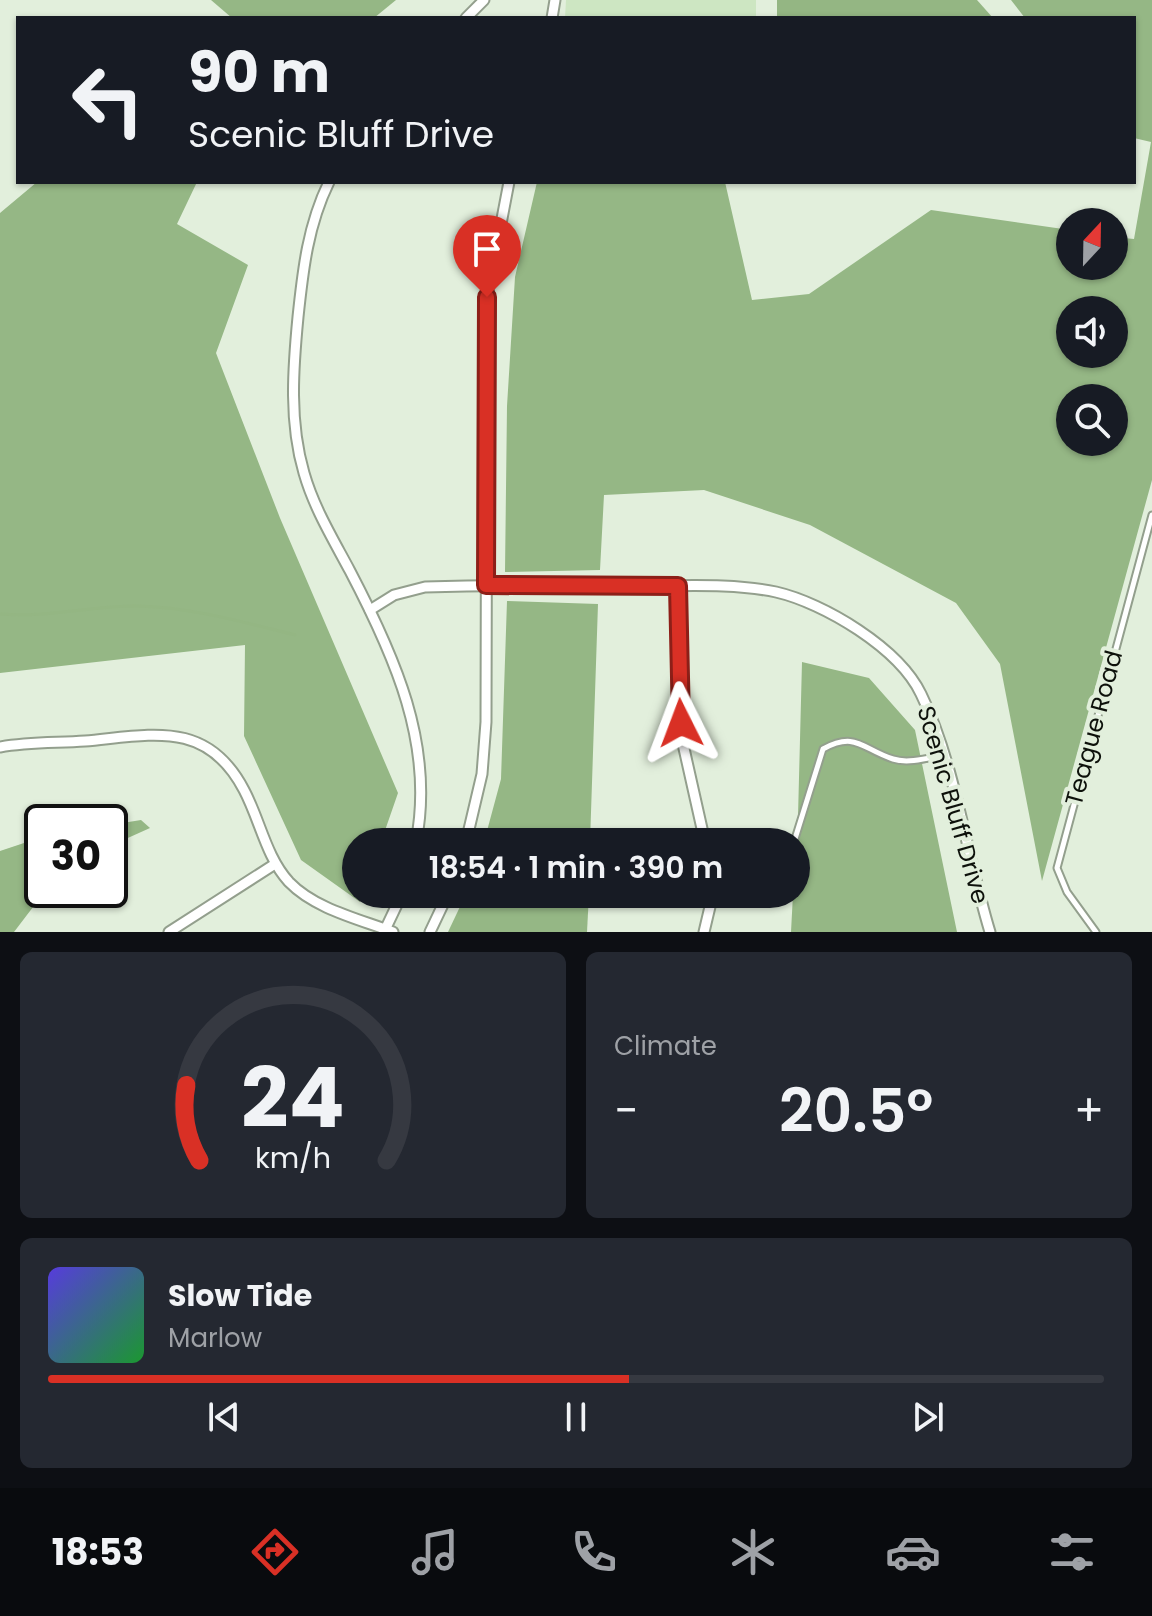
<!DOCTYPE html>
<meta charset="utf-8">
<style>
:root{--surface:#171b24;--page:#242831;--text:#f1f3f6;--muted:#9ea1a6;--line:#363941;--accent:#d93025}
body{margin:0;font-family:Poppins,sans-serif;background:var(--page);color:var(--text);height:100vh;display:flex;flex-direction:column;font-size:30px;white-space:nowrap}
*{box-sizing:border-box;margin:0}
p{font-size:26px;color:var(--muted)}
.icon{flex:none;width:44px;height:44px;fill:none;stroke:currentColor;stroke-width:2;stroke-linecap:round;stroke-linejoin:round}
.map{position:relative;height:932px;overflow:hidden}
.side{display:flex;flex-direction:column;gap:20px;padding:20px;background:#0d0f14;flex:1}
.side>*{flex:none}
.guide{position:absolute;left:16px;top:16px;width:1120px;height:168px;border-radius:0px;box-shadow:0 2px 6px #0004;background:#171b24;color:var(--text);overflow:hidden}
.needle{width:52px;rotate:22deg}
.buttons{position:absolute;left:1056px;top:208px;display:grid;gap:16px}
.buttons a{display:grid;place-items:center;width:72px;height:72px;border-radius:50%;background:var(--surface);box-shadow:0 2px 6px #0004;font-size:40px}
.speed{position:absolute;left:24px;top:804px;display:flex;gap:16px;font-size:40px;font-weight:700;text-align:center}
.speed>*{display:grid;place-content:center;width:104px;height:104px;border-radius:50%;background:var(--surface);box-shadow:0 2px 6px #0004;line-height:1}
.speed .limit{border:4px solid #111;border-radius:12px;background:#fff;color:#111}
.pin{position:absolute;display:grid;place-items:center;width:68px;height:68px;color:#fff;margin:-82px -34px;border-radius:50% 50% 50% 0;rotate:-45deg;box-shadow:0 0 8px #0007}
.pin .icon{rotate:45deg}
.me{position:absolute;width:88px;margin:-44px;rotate:357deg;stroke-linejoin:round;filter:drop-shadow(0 0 6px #0008)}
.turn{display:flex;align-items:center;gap:28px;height:168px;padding:0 40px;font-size:36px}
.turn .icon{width:104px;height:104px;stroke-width:2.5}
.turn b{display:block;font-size:56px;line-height:68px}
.big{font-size:60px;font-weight:600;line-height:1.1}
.side .card{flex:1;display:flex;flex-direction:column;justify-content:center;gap:12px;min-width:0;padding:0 28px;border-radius:12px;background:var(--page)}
.side .dial{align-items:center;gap:0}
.dial svg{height:208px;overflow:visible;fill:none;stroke:var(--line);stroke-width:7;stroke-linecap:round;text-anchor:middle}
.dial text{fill:var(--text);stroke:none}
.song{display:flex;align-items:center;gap:24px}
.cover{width:96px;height:96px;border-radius:12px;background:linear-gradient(135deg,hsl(250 70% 55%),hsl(130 70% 35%))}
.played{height:8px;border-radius:4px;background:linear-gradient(90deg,var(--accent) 55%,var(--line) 55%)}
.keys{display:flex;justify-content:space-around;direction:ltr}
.heat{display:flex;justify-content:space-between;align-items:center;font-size:44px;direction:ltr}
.side .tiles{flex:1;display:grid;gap:20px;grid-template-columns:1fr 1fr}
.card:last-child{grid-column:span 2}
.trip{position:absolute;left:342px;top:828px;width:468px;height:80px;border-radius:40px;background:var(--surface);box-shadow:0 2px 6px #0004;font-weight:600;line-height:80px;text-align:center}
.tab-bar{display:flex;height:128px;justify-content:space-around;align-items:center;background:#090b0e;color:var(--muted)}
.tab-bar .icon{width:56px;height:56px}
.tab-bar .on{color:var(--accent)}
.tab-bar b{font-size:36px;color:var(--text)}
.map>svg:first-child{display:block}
.green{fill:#cde6c2}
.forest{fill:#95b785;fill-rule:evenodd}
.water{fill:#94b683}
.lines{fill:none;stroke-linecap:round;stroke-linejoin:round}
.stream{stroke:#94b683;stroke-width:3}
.service-casing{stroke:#939f8d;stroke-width:9}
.minor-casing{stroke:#939f8d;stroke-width:13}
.service{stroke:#fff;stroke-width:5}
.minor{stroke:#fff;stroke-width:9}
.route-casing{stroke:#8d1f18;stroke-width:20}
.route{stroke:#d93025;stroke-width:14}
.labels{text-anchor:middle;stroke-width:8;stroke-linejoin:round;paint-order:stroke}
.street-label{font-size:24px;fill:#0d110b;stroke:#e2efdc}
</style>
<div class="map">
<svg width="1152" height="932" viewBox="0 0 1152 932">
<rect width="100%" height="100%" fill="#e2efdc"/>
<polygon class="green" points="566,0 756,0 756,18 565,18"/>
<g class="forest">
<polygon points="211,0 396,0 374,18 232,18"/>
<path d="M1011,0H1152V480L1042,881L1000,664L956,603L810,525L704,490L604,495L600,570L505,572L507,406L515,277L537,182H725L752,300L809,294L931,210L1070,230V266H1114V237L1134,239L1151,142L1134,138V18H1025ZM1114,310V354H1070V310ZM1114,398V442H1070V398Z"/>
<polygon points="37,182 197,182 177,224 248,265 216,353 280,518 398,793 381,842 356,842 356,894 362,894 360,902 301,860 244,736 245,645 0,673 0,213"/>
<polygon points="507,601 598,604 590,842 484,842 501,779"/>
<polygon points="802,662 869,678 915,730 957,932 791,932 793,894 796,894"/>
<polygon points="141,820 150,828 110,846 110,825"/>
<polygon points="42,837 42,890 46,890 14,932 0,932 0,851"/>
<polygon points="466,894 589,894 587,932 448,932"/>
</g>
<polygon class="water" points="777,0 977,0 993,18 777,18"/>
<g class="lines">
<path class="stream" d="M0,614C45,618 90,606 136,606C191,607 243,622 295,635"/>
<defs>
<g id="service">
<path d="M794,842L823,749C856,731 862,749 893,759C908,764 928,758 943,755"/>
<polyline points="796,878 798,881"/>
<polyline points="1096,932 1067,892 1057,868 1152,515"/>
</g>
<g id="minor">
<polyline points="466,18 484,0"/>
<polyline points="552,18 555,0"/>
<path d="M329,182C308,225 303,269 298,317C293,369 289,422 304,473C314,508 333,539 350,571C394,655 435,745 416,842"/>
<polyline points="678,586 683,744 705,842"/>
<path d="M370,610L394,595L425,587C498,585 570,585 643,586C686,586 733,583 776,592C824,603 899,648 921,694C955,763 967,857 990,932"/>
<path d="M0,747C28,742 57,743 85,741C151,735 207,719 244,790C260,820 266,857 289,882C315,909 359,919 393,932"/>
<polyline points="466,842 482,774 486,722 487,297 509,182"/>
<polyline points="169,932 275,864"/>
<polyline points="384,932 402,894"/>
<polyline points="430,932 448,894"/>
<polyline points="704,932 713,894"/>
</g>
</defs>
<use href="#service" class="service-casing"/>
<use href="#minor" class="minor-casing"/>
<use href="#service" class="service"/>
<use href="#minor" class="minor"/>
</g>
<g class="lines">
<defs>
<polyline id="route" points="487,297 486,585 678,586 681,723"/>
</defs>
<use href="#route" class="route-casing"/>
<use href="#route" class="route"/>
</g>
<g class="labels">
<g class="street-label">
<text transform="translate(1094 728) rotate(-75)" y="8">Teague Road</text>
<text transform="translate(953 805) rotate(74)" y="8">Scenic Bluff Drive</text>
</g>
</g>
</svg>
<div class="buttons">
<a><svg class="needle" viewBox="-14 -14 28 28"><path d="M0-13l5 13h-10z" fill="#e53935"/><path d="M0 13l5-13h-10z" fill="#9ea1a6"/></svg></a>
<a><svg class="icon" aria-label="sound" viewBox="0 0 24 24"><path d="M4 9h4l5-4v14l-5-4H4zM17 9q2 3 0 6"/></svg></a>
<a><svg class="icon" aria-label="search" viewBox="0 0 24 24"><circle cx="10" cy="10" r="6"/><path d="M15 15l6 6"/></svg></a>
</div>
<div class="speed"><div class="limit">30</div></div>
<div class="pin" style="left:487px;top:297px;background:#d93025"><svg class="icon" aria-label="arrive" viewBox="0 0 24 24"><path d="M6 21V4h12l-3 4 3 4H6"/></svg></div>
<svg class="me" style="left:681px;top:723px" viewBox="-20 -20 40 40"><path d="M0-17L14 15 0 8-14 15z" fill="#d93025" stroke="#fff" stroke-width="4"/></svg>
<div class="trip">18:54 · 1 min · 390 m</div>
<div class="guide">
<div class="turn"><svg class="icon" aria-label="left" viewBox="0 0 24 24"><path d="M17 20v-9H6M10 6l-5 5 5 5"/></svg><div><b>90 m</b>Scenic Bluff Drive</div></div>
</div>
</div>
<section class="side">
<div class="tiles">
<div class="card dial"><svg viewBox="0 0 100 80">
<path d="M14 69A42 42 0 1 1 86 69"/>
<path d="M14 69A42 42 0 0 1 9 40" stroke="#d93025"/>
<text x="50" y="56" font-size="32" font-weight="700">24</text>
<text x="50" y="72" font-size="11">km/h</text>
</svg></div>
<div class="card"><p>Climate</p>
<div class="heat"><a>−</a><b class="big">20.5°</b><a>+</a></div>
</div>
<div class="card">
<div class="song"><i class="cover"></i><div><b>Slow Tide</b><p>Marlow</p></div></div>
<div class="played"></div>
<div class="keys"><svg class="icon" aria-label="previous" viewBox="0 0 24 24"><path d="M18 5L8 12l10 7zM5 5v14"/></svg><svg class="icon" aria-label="pause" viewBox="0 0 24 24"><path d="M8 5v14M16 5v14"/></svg><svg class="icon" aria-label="next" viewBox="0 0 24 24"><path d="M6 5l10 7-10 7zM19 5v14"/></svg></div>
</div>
</div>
</section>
<nav class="tab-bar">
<b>18:53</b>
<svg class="icon on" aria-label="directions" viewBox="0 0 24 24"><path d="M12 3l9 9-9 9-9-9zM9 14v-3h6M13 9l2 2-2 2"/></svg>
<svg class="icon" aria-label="music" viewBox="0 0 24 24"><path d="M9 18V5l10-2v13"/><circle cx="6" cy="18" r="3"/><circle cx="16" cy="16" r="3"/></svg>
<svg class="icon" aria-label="phone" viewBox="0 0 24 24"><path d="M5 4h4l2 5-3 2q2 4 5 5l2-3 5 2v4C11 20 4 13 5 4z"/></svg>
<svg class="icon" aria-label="climate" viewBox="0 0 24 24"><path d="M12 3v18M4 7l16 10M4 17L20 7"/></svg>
<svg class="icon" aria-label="car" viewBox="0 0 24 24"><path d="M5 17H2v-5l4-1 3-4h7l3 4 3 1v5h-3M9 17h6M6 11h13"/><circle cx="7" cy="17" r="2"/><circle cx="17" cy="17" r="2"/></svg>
<svg class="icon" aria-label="filters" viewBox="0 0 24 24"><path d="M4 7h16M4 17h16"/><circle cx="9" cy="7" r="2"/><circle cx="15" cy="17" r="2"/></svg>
</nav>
